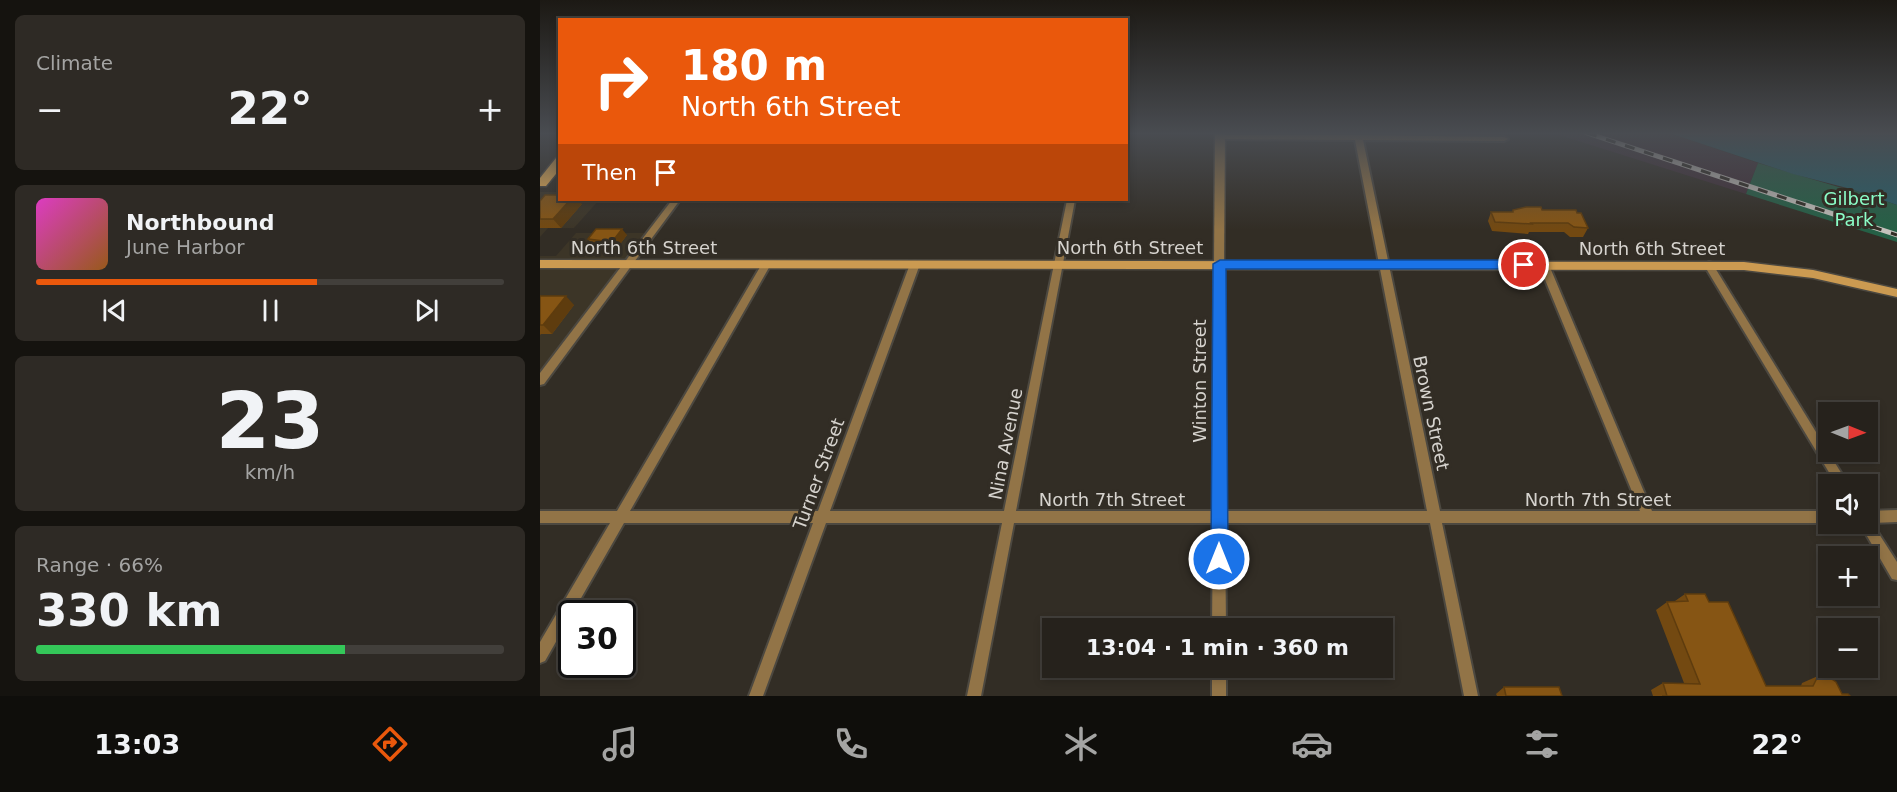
<!DOCTYPE html>
<meta charset="utf-8">
<style>
:root{--surface:#26221c;--page:#2e2a25;--text:#f1f3f6;--muted:#a4a4a3;--line:#423f3b;--accent:#ea580c}
body{margin:0;font-family:"DejaVu Sans",sans-serif;background:var(--page);color:var(--text);height:100vh;display:flex;flex-direction:column;font-size:22px;white-space:nowrap}
*{box-sizing:border-box;margin:0}
p{font-size:20px;color:var(--muted)}
.icon{flex:none;width:33px;height:33px;fill:none;stroke:currentColor;stroke-width:2;stroke-linecap:round;stroke-linejoin:round}
.map{position:relative;flex:1;overflow:hidden}
.side{display:flex;flex-direction:column;gap:15px;padding:15px;background:#15130f;width:540px}
.side>*{flex:none}
.guide{position:absolute;left:18px;top:18px;width:570px;height:183px;border-radius:0px;box-shadow:0 3px 9px #0003,0 0 0 2px var(--line);background:#ea580c;color:#fff;overflow:hidden}
.needle{width:39px;rotate:91deg}
.fabs{position:absolute;left:1278px;top:402px;display:grid;gap:12px}
.fabs a{display:grid;place-items:center;width:60px;height:60px;border-radius:0px;background:var(--surface);box-shadow:0 3px 9px #0003,0 0 0 2px var(--line);font-size:30px}
.speed{position:absolute;left:18px;top:600px;display:flex;gap:12px;font-size:30px;font-weight:700;text-align:center}
.speed>*{display:grid;place-content:center;width:78px;height:78px;border-radius:50%;background:var(--surface);box-shadow:0 3px 9px #0003,0 0 0 2px var(--line);line-height:1}
.speed .limit{border:3px solid #111;border-radius:9px;background:#fff;color:#111}
.pin{position:absolute;display:grid;place-items:center;width:51px;height:51px;color:#fff;margin:-26px;border:3px solid #fff;border-radius:50%;box-shadow:0 2px 6px #0007}
.me{position:absolute;width:66px;margin:-33px;rotate:0deg;stroke-linejoin:round;filter:drop-shadow(0 0 4px #0008)}
.turn{display:flex;align-items:center;gap:21px;height:126px;padding:0 24px;font-size:27px}
.turn .icon{width:78px;height:78px;stroke-width:2.5}
.turn b{display:block;font-size:42px;line-height:51px}
.then{display:flex;align-items:center;height:57px;padding:0 24px;background:#0003;gap:12px;font-size:22px}
.big{font-size:45px;font-weight:700;line-height:1.1}
.side .card{flex:1;display:flex;flex-direction:column;justify-content:center;gap:9px;min-width:0;padding:0 21px;border-radius:9px;background:var(--page)}
.side .dial{align-items:center;gap:0}
.dial b{font-size:78px;line-height:1}
.song{display:flex;align-items:center;gap:18px}
.cover{width:72px;height:72px;border-radius:9px;background:linear-gradient(135deg,hsl(310 70% 55%),hsl(30 70% 35%))}
.played{height:6px;border-radius:3px;background:linear-gradient(90deg,var(--accent) 60%,var(--line) 60%)}
.keys{display:flex;justify-content:space-around;direction:ltr}
.heat{display:flex;justify-content:space-between;align-items:center;font-size:33px;direction:ltr}
.charge{height:9px;border-radius:4px;background:linear-gradient(90deg,#34c759 66%,var(--line) 0)}
.trip{position:absolute;left:502px;top:618px;width:351px;height:60px;border-radius:0px;background:var(--surface);box-shadow:0 3px 9px #0003,0 0 0 2px var(--line);font-weight:700;line-height:60px;text-align:center}
.dock{display:flex;height:96px;justify-content:space-around;align-items:center;background:#0f0e0b;color:var(--muted)}
.dock .icon{width:42px;height:42px}
.dock .selected{color:var(--accent)}
.dock b{font-size:27px;color:var(--text)}
main{display:flex;flex:1;min-height:0}
.map>svg:first-child{display:block}
.built{fill:#3c3527}
.industrial{fill:#412f39}
.green{fill:#256046}
.water{fill:#285e68}
.lines{fill:none;stroke-linecap:round;stroke-linejoin:round}
.minor-casing{stroke:#4c4840;stroke-width:4}
.tertiary-casing{stroke:#4c4840;stroke-width:3}
.secondary-casing{stroke:#4c4840;stroke-width:3}
.primary-casing{stroke:#4c4840;stroke-width:3}
.minor{fill:#927447;fill-rule:evenodd}
.tertiary{fill:#927447;fill-rule:evenodd}
.secondary{fill:#cb9a51;fill-rule:evenodd}
.primary{fill:#f7b855;fill-rule:evenodd}
.rail-casing{stroke:#c4c1bc;stroke-width:5}
.rail{stroke:#322d25;stroke-width:3;stroke-dasharray:10;stroke-linecap:butt}
.wall{fill:#734911}
.shaded-wall{fill:#5e3c0e}
.building{fill:#865514;stroke:#5e3c0e;stroke-width:1.5}
.route{fill:#1a73e8;stroke:#114b97;stroke-width:1.5}
.labels{text-anchor:middle;stroke-width:6;stroke-linejoin:round;paint-order:stroke}
.park-label{font-size:18px;fill:#8bfdc7;stroke:#322d25}
.street-label{font-size:18px;fill:#d6d3ce;stroke:#322d25}
</style>
<main>
<section class="side">
<div class="card"><p>Climate</p>
<div class="heat"><a>−</a><b class="big">22°</b><a>+</a></div>
</div>
<div class="card">
<div class="song"><i class="cover"></i><div><b>Northbound</b><p>June Harbor</p></div></div>
<div class="played"></div>
<div class="keys"><svg class="icon" aria-label="previous" viewBox="0 0 24 24"><path d="M18 5L8 12l10 7zM5 5v14"/></svg><svg class="icon" aria-label="pause" viewBox="0 0 24 24"><path d="M8 5v14M16 5v14"/></svg><svg class="icon" aria-label="next" viewBox="0 0 24 24"><path d="M6 5l10 7-10 7zM19 5v14"/></svg></div>
</div>
<div class="card dial"><b>23</b><p>km/h</p></div>
<div class="card"><p>Range · 66%</p><b class="big">330 km</b><div class="charge"></div></div>
</section>
<div class="map">
<svg width="1357" height="696" viewBox="0 0 1357 696">
<rect width="100%" height="100%" fill="#322d25"/>
<g class="built">
<polygon points="0,192 19,192 20,200 59,200 34,228 8,228 0,237"/>
<polygon points="36,233 109,233 6,371 0,371 0,256 16,256"/>
</g>
<g class="industrial">
<polygon points="681,133 963,133 967,142 681,140"/>
<polygon points="1013,133 1129,133 1218,163 1206,194"/>
</g>
<polygon class="green" points="1218,163 1305,189 1311,189 1357,205 1357,242 1206,194"/>
<polygon class="water" points="1129,133 1357,133 1357,205 1311,189 1253,174"/>
<g class="lines">
<defs>
<g id="minor">
<polygon points="677,135 818,135 964,137 968,139 964,141 823,140 900,511 1100,511 999,265 1004,262 1009,265 1112,511 1288,511 1288,523 902,523 938,696 924,696 890,523 685,523 686,628 672,628 673,523 474,523 441,696 427,696 462,523 286,523 223,696 209,696 273,523 84,523 5,661 0,663 0,642 70,523 0,523 0,511 77,511 223,262 229,262 231,264 90,511 278,511 370,264 375,261 380,264 290,511 464,511 527,200 535,200 476,511 673,511 674,264 679,261 684,264 685,511 887,511 815,140 680,139 677,139"/>
<polygon points="132,200 140,200 4,384 0,385 0,373"/>
<polygon points="1169,262 1172,263 1308,484 1296,484 1164,265"/>
<polygon points="1357,510 1357,522 1332,523 1357,562 1357,580 1352,579 1320,524 1328,524 1328,511"/>
<rect x="672" y="668" width="14" height="28"/>
</g>
<polygon id="tertiary" points="675,133 685,133 684,264 679,268 674,264"/>
<polygon id="secondary" points="0,260 1204,262 1273,270 1357,289 1357,297 1273,278 1204,270 0,268"/>
<polygon id="primary" points="16,158 20,158 20,169 6,186 0,186 0,178"/>
</defs>
<use href="#minor" class="minor-casing"/>
<use href="#tertiary" class="tertiary-casing"/>
<use href="#secondary" class="secondary-casing"/>
<use href="#primary" class="primary-casing"/>
<use href="#minor" class="minor"/>
<use href="#tertiary" class="tertiary"/>
<use href="#secondary" class="secondary"/>
<use href="#primary" class="primary"/>
<defs>
<polyline id="rail" points="1047,133 1357,235"/>
</defs>
<use href="#rail" class="rail-casing"/>
<use href="#rail" class="rail"/>
</g>
<g class="wall">
<polygon points="0,201 42,204 21,228 0,228"/>
<polygon points="973,210 1002,210 1037,213 1048,228 1043,237 1030,237 1024,232 989,232 988,234 952,231 948,221 951,212 972,212"/>
<polygon points="87,235 77,248 53,245 48,239"/>
<polygon points="0,296 34,305 12,334 1,334 0,335"/>
<polygon points="1145,594 1169,602 1226,686 1261,686 1262,683 1278,676 1302,694 1310,696 1113,696 1111,690 1123,683 1144,683 1116,610 1127,602 1135,601"/>
<polygon points="964,687 1022,696 957,696 956,694"/>
</g>
<g class="shaded-wall">
<polygon points="30,200 38,200 42,204 21,228 13,219"/>
<polygon points="82,229 87,235 77,248 72,242"/>
<polygon points="26,296 34,305 12,334 3,325"/>
</g>
<g class="building">
<polygon points="5,195 20,195 20,200 30,200 13,219 0,219 0,201"/>
<polygon points="986,207 1001,207 1002,210 1036,210 1037,213 1041,213 1048,228 1034,227 1028,223 991,223 992,224 955,222 951,212 973,212 973,210"/>
<polygon points="56,229 82,229 72,242 48,239"/>
<polygon points="0,296 26,296 3,325 0,325"/>
<polygon points="1145,594 1165,594 1169,602 1188,602 1226,686 1273,686 1278,676 1287,676 1296,682 1302,694 1308,694 1310,696 1122,696 1127,696 1123,683 1160,684 1127,602 1148,601"/>
<polygon points="964,687 1019,687 1022,696 966,696"/>
</g>
<linearGradient id="sky" x2="0" y2="1"><stop stop-color="#1c1914"/><stop offset="0.58" stop-color="#494c51"/><stop offset="1" stop-color="#494c51" stop-opacity="0"/></linearGradient>
<rect width="1357" height="230" fill="url(#sky)"/>
<polygon class="route" points="680,260 984,260 990,265 984,269 686,269 688,559 685,564 679,567 673,564 671,559 673,264"/>
<g class="labels">
<g class="park-label">
<text x="1314" y="205">Gilbert<tspan x="1314" dy="21">Park</tspan></text>
</g>
<g class="street-label">
<text x="104" y="254">North 6th Street</text>
<text x="590" y="254">North 6th Street</text>
<text x="1112" y="255">North 6th Street</text>
<text transform="translate(660 381) rotate(-90)" y="6">Winton Street</text>
<text transform="translate(891 413) rotate(78)" y="6">Brown Street</text>
<text transform="translate(466 444) rotate(-79)" y="6">Nina Avenue</text>
<text transform="translate(279 474) rotate(-70)" y="6">Turner Street</text>
<text x="572" y="506">North 7th Street</text>
<text x="1058" y="506">North 7th Street</text>
</g>
</g>
</svg>
<div class="fabs">
<a><svg class="needle" viewBox="-14 -14 28 28"><path d="M0-13l5 13h-10z" fill="#e53935"/><path d="M0 13l5-13h-10z" fill="#a4a4a3"/></svg></a>
<a><svg class="icon" aria-label="sound" viewBox="0 0 24 24"><path d="M4 9h4l5-4v14l-5-4H4zM17 9q2 3 0 6"/></svg></a>
<a>+</a>
<a>−</a>
</div>
<div class="speed"><div class="limit">30</div></div>
<div class="pin" style="left:984px;top:265px;background:#d93025"><svg class="icon" aria-label="arrive" viewBox="0 0 24 24"><path d="M6 21V4h12l-3 4 3 4H6"/></svg></div>
<svg class="me" style="left:679px;top:559px" viewBox="-20 -20 40 40"><circle r="17" fill="#1a73e8" stroke="#fff" stroke-width="3"/><path d="M0-11L8 9 0 5-8 9z" fill="#fff"/></svg>
<div class="trip">13:04 · 1 min · 360 m</div>
<div class="guide">
<div class="turn"><svg class="icon" aria-label="right" viewBox="0 0 24 24"><path d="M7 20v-9h11M14 6l5 5-5 5"/></svg><div><b>180 m</b>North 6th Street</div></div>
<div class="then">Then<svg class="icon" aria-label="arrive" viewBox="0 0 24 24"><path d="M6 21V4h12l-3 4 3 4H6"/></svg></div>
</div>
</div>
</main>
<nav class="dock">
<b>13:03</b>
<svg class="icon selected" aria-label="directions" viewBox="0 0 24 24"><path d="M12 3l9 9-9 9-9-9zM9 14v-3h6M13 9l2 2-2 2"/></svg>
<svg class="icon" aria-label="music" viewBox="0 0 24 24"><path d="M9 18V5l10-2v13"/><circle cx="6" cy="18" r="3"/><circle cx="16" cy="16" r="3"/></svg>
<svg class="icon" aria-label="phone" viewBox="0 0 24 24"><path d="M5 4h4l2 5-3 2q2 4 5 5l2-3 5 2v4C11 20 4 13 5 4z"/></svg>
<svg class="icon" aria-label="climate" viewBox="0 0 24 24"><path d="M12 3v18M4 7l16 10M4 17L20 7"/></svg>
<svg class="icon" aria-label="car" viewBox="0 0 24 24"><path d="M5 17H2v-5l4-1 3-4h7l3 4 3 1v5h-3M9 17h6M6 11h13"/><circle cx="7" cy="17" r="2"/><circle cx="17" cy="17" r="2"/></svg>
<svg class="icon" aria-label="filters" viewBox="0 0 24 24"><path d="M4 7h16M4 17h16"/><circle cx="9" cy="7" r="2"/><circle cx="15" cy="17" r="2"/></svg>
<b>22°</b>
</nav>
